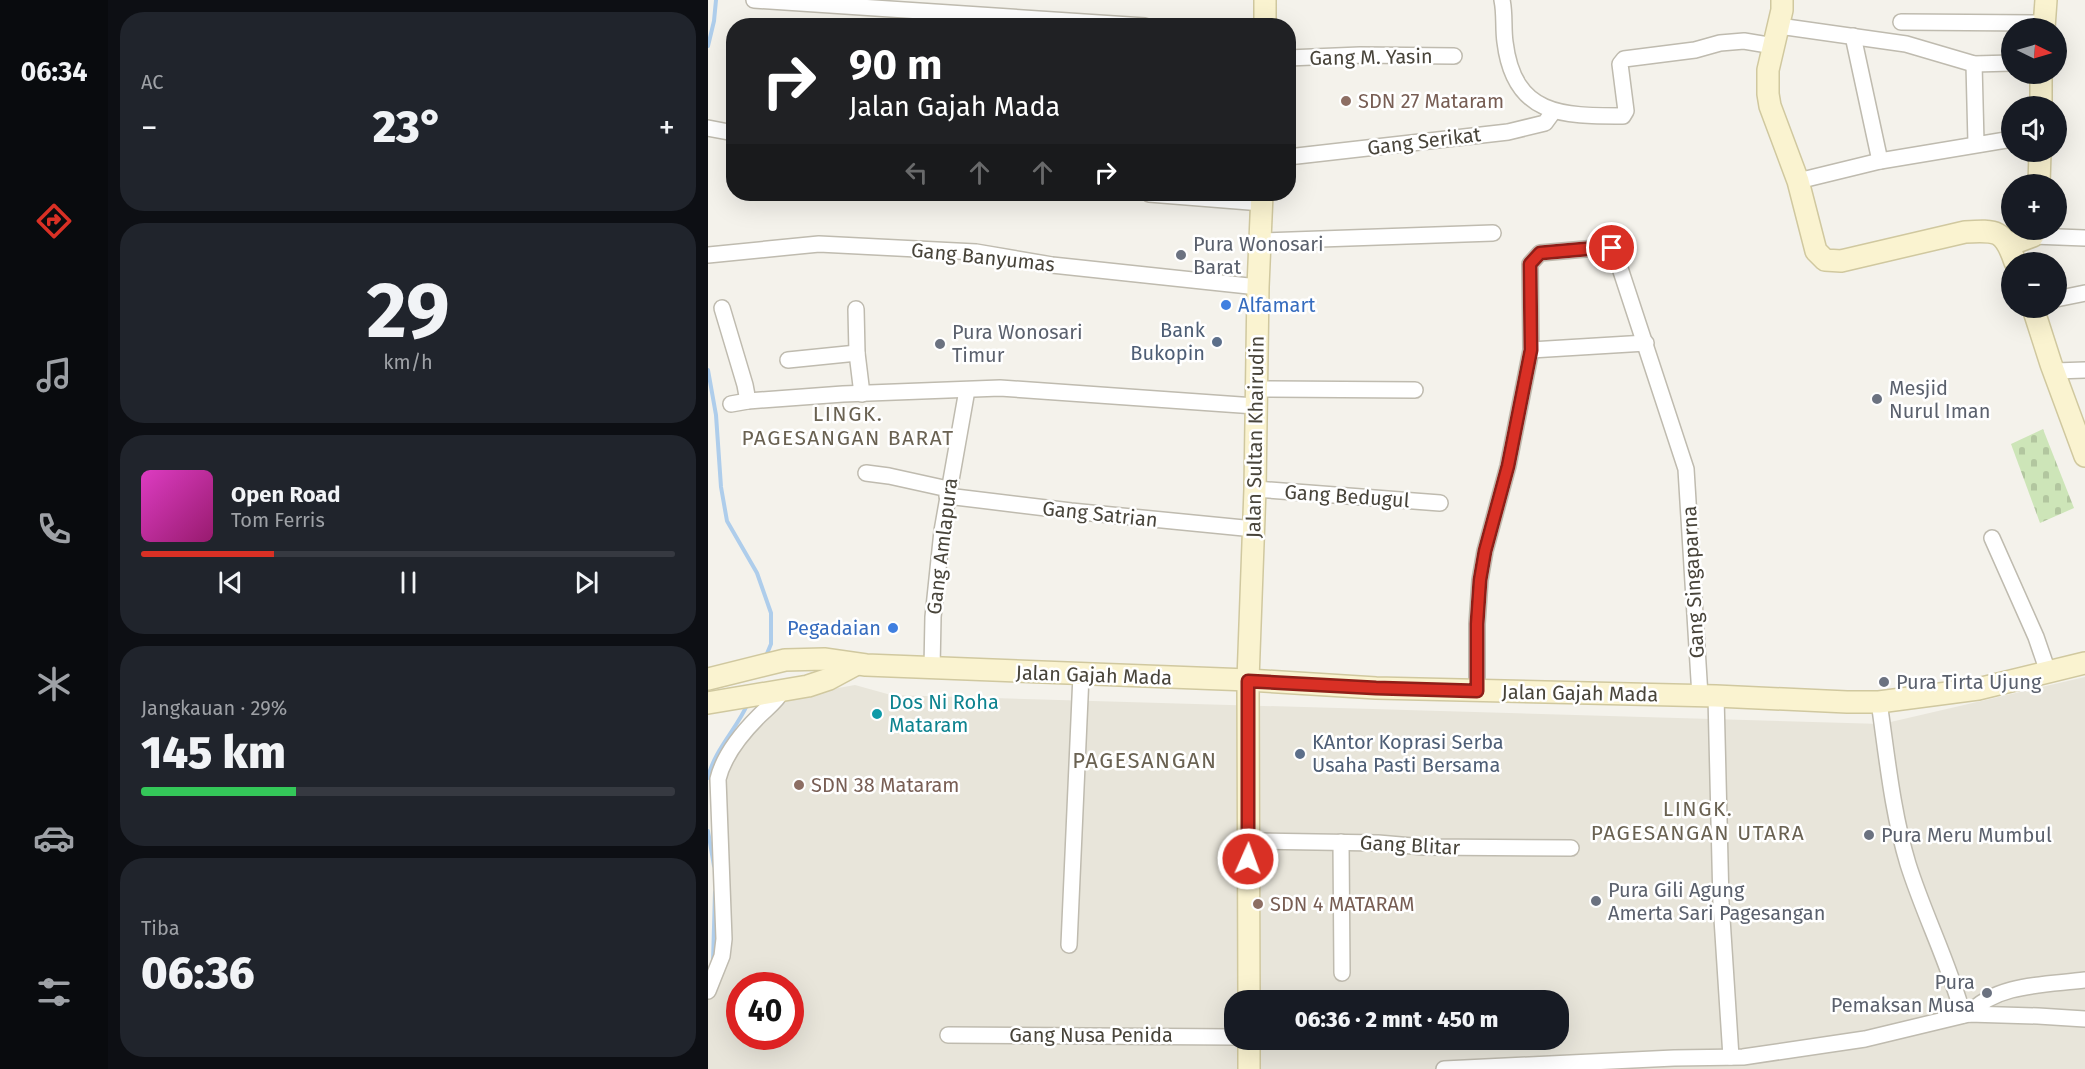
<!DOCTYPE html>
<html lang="id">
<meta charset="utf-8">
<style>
:root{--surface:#171b24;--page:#20242c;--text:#f1f3f6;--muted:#9ea1a6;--line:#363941;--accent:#d93025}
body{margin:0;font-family:"Fira Sans",sans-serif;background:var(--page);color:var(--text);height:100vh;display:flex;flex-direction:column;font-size:22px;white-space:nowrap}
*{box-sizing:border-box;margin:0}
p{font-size:20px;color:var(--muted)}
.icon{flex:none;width:33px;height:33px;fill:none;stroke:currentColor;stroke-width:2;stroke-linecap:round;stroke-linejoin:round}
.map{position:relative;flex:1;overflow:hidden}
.sheet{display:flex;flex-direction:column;gap:12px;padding:12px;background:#0d0f14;width:600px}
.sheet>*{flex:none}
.top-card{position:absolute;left:18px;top:18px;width:570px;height:183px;border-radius:24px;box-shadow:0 6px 24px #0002;background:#202124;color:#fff;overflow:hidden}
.needle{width:39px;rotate:95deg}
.buttons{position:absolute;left:1293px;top:18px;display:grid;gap:12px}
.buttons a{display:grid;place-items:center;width:66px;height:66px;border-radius:50%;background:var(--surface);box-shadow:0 6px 24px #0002;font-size:30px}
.speed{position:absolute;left:18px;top:972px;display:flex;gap:12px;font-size:30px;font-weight:700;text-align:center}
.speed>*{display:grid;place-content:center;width:78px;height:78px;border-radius:50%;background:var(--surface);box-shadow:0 6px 24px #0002;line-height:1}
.speed .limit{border:9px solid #d22;background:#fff;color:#111}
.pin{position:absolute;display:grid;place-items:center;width:51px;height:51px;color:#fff;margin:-26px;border:3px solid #fff;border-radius:50%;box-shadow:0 2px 6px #0007}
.me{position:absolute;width:66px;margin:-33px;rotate:2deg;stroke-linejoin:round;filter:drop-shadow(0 0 4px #0008)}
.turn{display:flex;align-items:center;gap:21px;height:126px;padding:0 24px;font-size:27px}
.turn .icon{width:78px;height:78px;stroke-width:2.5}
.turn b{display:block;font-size:42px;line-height:51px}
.lanes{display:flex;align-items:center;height:57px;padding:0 24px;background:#0003;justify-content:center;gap:30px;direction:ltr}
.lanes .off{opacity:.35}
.big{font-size:45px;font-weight:800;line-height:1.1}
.sheet .tile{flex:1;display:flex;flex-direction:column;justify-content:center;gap:9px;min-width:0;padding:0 21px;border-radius:24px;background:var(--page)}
.sheet .dial{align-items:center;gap:0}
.dial b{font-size:78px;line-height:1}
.song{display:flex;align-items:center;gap:18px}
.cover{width:72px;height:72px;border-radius:9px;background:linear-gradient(135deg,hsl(310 70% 55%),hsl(320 70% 35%))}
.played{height:6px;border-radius:3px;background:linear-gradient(90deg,var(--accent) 25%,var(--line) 25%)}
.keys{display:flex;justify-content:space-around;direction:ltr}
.heat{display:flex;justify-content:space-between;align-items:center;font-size:33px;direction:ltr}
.charge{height:9px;border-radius:4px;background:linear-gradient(90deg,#34c759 29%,var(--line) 0)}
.trip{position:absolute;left:516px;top:990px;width:345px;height:60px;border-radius:24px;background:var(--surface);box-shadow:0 6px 24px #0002;font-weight:800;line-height:60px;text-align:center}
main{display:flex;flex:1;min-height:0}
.tabs{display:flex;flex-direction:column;width:108px;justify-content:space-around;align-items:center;background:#090b0e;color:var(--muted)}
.tabs .icon{width:42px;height:42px}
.tabs .on{color:var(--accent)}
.tabs b{font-size:27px;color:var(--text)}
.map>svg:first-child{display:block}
.residential{fill:#e8e5da;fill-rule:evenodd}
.cemetery{fill:url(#cemetery-stones)}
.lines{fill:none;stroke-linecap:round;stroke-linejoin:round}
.stream{stroke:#aecdeb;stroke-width:4}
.street-casing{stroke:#bfbbaf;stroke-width:18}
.secondary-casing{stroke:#d0c89f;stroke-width:24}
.street{stroke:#fff;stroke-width:15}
.secondary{stroke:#faf3d0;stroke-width:21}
.route-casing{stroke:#8d1f18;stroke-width:15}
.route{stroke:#d93025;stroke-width:10}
.education-dot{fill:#8d6e63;stroke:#fff;stroke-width:2}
.worship-dot{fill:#6b7280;stroke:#fff;stroke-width:2}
.shop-dot{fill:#3f7fe0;stroke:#fff;stroke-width:2}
.service-dot{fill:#5c6f8a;stroke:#fff;stroke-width:2}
.culture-dot{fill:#0f9aa8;stroke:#fff;stroke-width:2}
.labels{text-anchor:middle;stroke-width:5;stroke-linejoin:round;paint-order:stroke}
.street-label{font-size:20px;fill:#48443a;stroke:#fff}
.education-label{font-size:20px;fill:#785e54;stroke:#fff;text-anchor:start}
.worship-label{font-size:20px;fill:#5b616d;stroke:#fff;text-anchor:start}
.shop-label{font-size:20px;fill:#366cbe;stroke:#fff;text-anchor:start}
.service-label{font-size:20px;fill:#4e5e75;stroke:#fff;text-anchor:end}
.culture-label{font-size:20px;fill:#0d838f;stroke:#fff;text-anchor:start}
.neighbourhood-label{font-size:21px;letter-spacing:1.5px;fill:#6a6252;stroke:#fff}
.quarter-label{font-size:22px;letter-spacing:1.5px;fill:#6a6252;stroke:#fff}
</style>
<main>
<nav class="tabs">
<b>06:34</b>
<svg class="icon on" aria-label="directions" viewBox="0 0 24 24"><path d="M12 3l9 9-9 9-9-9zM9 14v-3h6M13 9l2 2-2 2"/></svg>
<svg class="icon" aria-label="music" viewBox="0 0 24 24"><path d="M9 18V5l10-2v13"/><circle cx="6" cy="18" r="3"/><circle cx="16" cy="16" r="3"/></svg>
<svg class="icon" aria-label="phone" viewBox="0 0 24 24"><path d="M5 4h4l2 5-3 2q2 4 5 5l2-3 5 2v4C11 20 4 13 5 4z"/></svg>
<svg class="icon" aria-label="climate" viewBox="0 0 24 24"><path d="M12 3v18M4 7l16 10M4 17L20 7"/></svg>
<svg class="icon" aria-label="car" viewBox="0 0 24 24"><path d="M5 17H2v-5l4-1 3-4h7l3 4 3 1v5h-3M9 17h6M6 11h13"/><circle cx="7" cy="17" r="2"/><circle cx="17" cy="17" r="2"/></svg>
<svg class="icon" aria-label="filters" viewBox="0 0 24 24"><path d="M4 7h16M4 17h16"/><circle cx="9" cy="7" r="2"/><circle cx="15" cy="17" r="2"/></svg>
</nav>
<section class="sheet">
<div class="tile"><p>AC</p>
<div class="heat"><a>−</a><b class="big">23°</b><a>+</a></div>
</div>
<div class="tile dial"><b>29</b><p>km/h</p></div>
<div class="tile">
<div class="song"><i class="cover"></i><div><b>Open Road</b><p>Tom Ferris</p></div></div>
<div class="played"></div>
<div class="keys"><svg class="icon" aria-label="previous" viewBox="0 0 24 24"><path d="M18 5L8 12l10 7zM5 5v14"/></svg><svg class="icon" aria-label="pause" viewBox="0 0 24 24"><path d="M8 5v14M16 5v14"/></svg><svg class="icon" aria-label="next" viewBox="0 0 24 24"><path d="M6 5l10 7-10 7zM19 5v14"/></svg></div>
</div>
<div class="tile"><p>Jangkauan · 29%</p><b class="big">145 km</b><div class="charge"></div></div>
<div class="tile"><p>Tiba</p><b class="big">06:36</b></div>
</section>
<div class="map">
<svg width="1377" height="1069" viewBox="0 0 1377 1069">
<defs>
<pattern id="cemetery-stones" width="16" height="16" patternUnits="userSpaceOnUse" patternTransform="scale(1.5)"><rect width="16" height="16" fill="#cde5b8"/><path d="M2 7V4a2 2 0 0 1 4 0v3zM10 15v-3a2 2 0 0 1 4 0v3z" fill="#b2c69f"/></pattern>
</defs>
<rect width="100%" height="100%" fill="#f4f2eb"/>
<path class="residential" d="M1377,677V1069H0V994L18,952L14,773L74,698L147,685L183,695L1174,724ZM32,986H82V1036H32ZM526,1000H850V1040H526Z"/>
<polygon class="cemetery" points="1335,429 1366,508 1332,523 1303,444"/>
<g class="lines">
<g class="stream">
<polyline points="0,46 6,21 8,0"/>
<polyline points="0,370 8,415 13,487 19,521 49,573 63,613 63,644 58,656"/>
<path d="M0,778C6,750 29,729 40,703"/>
<polyline points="0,831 6,866"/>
<polyline points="5,962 7,892"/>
</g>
<defs>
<g id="street">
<polyline points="46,0 437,26"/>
<path d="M794,0C797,14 795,28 797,42C806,116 854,116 915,116L918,111L912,64L916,59L987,50L1012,43L1036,41L1066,46"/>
<polyline points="1193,22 1336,23"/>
<polyline points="1071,26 1198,44 1266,64 1304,63"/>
<polyline points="1145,36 1172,161"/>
<polyline points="580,58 652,55 746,56"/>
<polyline points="1266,64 1268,143"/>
<polyline points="0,128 26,133"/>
<polyline points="580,157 800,132 837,123 845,112"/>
<polyline points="1090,181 1172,161 1304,139"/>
<polyline points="441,194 554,203"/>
<polyline points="1325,236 1377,238"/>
<polyline points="553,241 785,233"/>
<polyline points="0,255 111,244 268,252 344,265 550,287"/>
<polyline points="1348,299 1377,293"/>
<polyline points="14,308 37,385 40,401"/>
<polyline points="148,309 149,353 154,394"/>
<polyline points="823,350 938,343"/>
<polyline points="80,360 149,353"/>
<polyline points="1347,371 1377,370"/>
<polyline points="548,389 707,390"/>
<polyline points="23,404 40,401 135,394 292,388 547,406"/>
<polyline points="158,473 181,476 240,489"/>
<polyline points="547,489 732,503"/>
<polyline points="239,496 363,511 546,529"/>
<polyline points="1284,538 1328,637 1340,672"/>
<polyline points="224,668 225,617 234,531 259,390"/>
<polyline points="769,691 769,624 772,580 777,551 800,466 823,350 822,264 832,253 900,247 907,253 978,469 992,696"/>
<polyline points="1008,696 1013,903 1023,1057"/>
<path d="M1171,702C1179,756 1184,811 1200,864C1216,915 1241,963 1255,1015"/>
<polyline points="541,841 670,843 716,847 863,848"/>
<polyline points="633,842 634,973"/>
<polyline points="361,945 373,675"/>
<path d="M0,991L14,956L16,939L10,779C16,754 34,733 51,716C59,708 69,701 74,691"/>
<path d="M1261,1014C1288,983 1339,985 1377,980"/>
<polyline points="240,1035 526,1037"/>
<polyline points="736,1069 966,1058 1035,1057 1157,1039 1261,1014 1330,1016 1377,1019"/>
</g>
<g id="secondary">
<path d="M1074,0V10L1060,70V94L1062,106L1090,181L1108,251L1117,260L1133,261L1257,232C1289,230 1296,230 1307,262"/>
<polyline points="557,26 557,0"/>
<polyline points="1336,28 1338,0"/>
<polyline points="1333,74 1333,106"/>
<polyline points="1331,184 1332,152"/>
<polyline points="1301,245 1325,236 1327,230"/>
<polyline points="1325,308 1343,364 1377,456"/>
<polyline points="0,679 77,660 116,659 158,665 540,680 668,688 1008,696 1139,702 1171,702 1270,689 1377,663"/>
<polyline points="0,703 100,686 121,679 147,665"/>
<polyline points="541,1000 540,680 547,489 550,287 554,194"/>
<polyline points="541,1040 541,1069"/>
</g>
</defs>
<use href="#street" class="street-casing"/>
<use href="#secondary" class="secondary-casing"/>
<use href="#street" class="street"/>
<use href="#secondary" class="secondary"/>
</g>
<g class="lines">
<defs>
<polyline id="route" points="540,859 540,681 668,688 769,691 769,624 772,580 777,551 800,466 823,350 822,264 832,253 900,247 904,248"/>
</defs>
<use href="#route" class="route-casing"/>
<use href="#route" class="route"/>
</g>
<g class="education-dot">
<circle cx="638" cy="101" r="6"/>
<circle cx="91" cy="785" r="6"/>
<circle cx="550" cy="904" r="6"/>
</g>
<g class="worship-dot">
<circle cx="473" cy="255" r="6"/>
<circle cx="232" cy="344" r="6"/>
<circle cx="1169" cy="399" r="6"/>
<circle cx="1176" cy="682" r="6"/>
<circle cx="1161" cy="835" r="6"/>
<circle cx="888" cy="901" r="6"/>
<circle cx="1279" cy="993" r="6"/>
</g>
<g class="shop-dot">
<circle cx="518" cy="305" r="6"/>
<circle cx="185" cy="628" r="6"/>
</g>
<g class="service-dot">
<circle cx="509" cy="342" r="6"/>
<circle cx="592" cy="754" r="6"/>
</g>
<circle class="culture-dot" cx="169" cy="714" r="6"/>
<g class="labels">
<g class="street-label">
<text transform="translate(663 57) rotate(-1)" y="7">Gang M. Yasin</text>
<text transform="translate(716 141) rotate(-7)" y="7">Gang Serikat</text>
<text transform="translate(275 257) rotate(6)" y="7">Gang Banyumas</text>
<text transform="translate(547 437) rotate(-89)" y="7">Jalan Sultan Khairudin</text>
<text transform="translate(639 496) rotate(4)" y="7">Gang Bedugul</text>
<text transform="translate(392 514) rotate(6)" y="7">Gang Satrian</text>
<text transform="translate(234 546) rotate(-83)" y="7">Gang Amlapura</text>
<text transform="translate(985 582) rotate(-93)" y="7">Gang Singaparna</text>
<text transform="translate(386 675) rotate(2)" y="7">Jalan Gajah Mada</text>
<text transform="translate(872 693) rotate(1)" y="7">Jalan Gajah Mada</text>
<text transform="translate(702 845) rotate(3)" y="7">Gang Blitar</text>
<text x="383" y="1042">Gang Nusa Penida</text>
</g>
<g class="education-label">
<text x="650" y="108">SDN 27 Mataram</text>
<text x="103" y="792">SDN 38 Mataram</text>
<text x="562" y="911">SDN 4 MATARAM</text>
</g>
<g class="worship-label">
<text x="485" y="251">Pura Wonosari<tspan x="485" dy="23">Barat</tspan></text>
<text x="244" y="339">Pura Wonosari<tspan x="244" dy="23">Timur</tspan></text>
<text x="1181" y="395">Mesjid<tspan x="1181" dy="23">Nurul Iman</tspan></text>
<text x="1188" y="689">Pura Tirta Ujung</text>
<text x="1173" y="842">Pura Meru Mumbul</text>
<text x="900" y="897">Pura Gili Agung<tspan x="900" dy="23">Amerta Sari Pagesangan</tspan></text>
<text x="1267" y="989" text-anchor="end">Pura<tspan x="1267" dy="23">Pemaksan Musa</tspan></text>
</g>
<g class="shop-label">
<text x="530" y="312">Alfamart</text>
<text x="173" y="635" text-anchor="end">Pegadaian</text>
</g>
<g class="service-label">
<text x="497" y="337">Bank<tspan x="497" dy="23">Bukopin</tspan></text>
<text x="604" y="749" text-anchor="start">KAntor Koprasi Serba<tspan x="604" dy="23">Usaha Pasti Bersama</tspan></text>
</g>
<g class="culture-label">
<text x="181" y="709">Dos Ni Roha<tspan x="181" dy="23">Mataram</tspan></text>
</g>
<g class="neighbourhood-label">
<text x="140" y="421">LINGK.<tspan x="140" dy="24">PAGESANGAN BARAT</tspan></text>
<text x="990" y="816">LINGK.<tspan x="990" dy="24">PAGESANGAN UTARA</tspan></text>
</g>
<g class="quarter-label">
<text x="437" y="768">PAGESANGAN</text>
</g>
</g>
</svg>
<div class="buttons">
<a><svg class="needle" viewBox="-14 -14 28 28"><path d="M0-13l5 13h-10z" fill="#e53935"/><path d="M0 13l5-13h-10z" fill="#9ea1a6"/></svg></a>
<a><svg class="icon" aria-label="sound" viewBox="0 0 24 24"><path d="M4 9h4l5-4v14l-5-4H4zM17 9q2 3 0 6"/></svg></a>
<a>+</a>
<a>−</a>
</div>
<div class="speed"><div class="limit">40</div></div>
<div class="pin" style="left:904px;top:248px;background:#d93025"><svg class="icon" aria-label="arrive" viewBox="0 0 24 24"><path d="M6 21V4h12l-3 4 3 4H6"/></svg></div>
<svg class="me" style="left:540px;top:859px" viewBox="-20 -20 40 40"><circle r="17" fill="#d93025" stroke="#fff" stroke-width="3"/><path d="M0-11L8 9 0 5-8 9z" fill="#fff"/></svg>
<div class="trip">06:36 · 2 mnt · 450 m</div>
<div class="top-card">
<div class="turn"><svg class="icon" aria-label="right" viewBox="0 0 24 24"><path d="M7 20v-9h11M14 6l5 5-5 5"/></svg><div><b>90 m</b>Jalan Gajah Mada</div></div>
<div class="lanes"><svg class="icon off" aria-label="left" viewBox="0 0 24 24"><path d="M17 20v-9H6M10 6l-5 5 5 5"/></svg><svg class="icon off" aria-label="ahead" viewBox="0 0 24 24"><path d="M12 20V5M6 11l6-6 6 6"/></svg><svg class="icon off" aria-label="ahead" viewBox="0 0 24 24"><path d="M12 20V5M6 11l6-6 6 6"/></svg><svg class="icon" aria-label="right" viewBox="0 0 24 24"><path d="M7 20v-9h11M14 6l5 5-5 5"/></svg></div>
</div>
</div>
</main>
